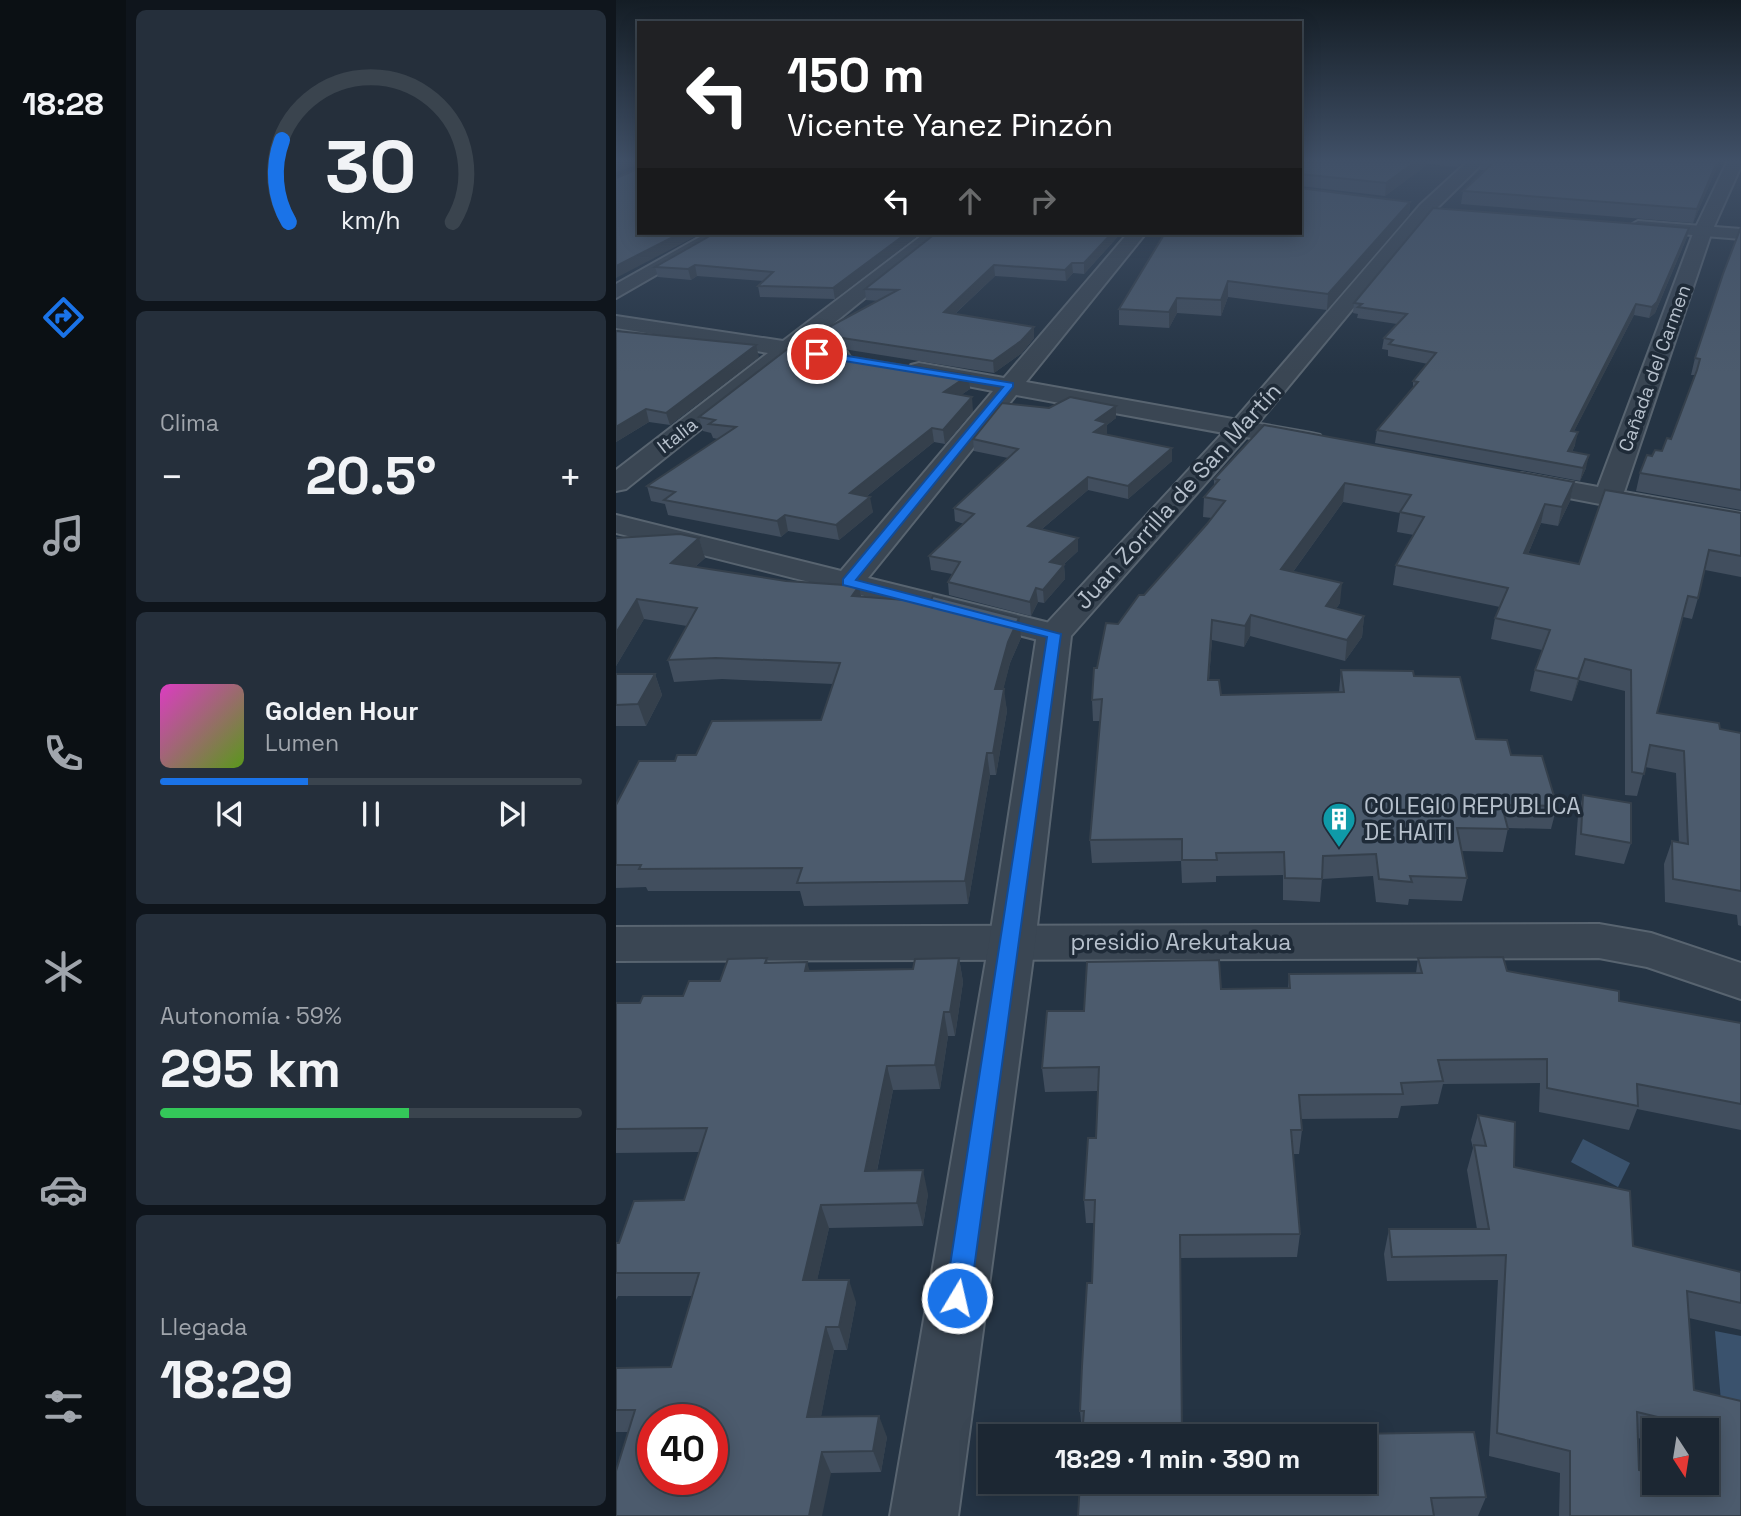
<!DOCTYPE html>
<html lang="es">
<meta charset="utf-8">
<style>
:root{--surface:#1c2733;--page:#252f3b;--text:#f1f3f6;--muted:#a0a5ac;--line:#3a444e;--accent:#1a73e8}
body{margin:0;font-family:"Space Grotesk",sans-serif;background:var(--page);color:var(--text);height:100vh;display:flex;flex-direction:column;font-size:26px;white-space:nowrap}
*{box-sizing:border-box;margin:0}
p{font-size:23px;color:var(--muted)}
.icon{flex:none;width:38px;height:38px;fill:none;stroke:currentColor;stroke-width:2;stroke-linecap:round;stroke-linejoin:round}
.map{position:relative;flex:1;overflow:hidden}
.details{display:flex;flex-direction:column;gap:10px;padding:10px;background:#0f151c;width:490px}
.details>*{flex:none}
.top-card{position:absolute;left:21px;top:21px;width:665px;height:214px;border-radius:0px;box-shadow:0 4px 18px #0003,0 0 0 2px var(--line);background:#202124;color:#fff;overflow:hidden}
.needle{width:46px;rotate:168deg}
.fabs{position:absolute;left:1026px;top:1418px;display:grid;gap:14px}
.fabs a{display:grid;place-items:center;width:77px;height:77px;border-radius:0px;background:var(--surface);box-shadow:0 4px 18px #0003,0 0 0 2px var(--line);font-size:35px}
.speed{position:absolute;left:21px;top:1404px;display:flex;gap:14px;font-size:35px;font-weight:700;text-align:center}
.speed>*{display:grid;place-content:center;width:91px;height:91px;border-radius:50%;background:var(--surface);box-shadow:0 4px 18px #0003,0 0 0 2px var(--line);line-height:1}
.speed .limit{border:10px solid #d22;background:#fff;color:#111}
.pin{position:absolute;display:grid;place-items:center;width:60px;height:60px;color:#fff;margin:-30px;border:4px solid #fff;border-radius:50%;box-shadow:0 2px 7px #0007}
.me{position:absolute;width:77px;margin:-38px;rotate:9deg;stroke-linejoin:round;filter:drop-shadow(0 0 5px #0008)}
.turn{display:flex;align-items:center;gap:24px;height:147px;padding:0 35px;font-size:32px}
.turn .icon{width:91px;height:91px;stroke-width:2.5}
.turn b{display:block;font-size:49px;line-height:60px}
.lanes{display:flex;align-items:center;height:66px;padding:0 35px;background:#0003;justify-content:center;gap:35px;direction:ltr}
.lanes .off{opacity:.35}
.big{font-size:52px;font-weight:700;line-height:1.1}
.details .card{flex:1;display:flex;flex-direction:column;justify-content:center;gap:10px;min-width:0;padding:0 24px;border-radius:10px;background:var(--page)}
.details .dial{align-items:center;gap:0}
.dial svg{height:182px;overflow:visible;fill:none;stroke:var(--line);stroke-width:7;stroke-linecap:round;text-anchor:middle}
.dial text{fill:var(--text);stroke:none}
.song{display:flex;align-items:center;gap:21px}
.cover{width:84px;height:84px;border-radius:10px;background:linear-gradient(135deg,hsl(310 70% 55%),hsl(90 70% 35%))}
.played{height:7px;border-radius:4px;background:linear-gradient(90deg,var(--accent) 35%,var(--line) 35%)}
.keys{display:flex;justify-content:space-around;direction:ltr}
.heat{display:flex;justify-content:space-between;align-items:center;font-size:38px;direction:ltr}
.charge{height:10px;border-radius:5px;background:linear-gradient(90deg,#34c759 59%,var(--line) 0)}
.trip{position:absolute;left:362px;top:1424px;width:399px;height:70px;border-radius:0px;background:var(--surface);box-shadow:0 4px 18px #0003,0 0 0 2px var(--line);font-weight:700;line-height:70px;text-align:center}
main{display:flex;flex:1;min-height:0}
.tabs{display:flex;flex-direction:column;width:126px;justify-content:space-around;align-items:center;background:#0b1014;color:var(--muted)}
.tabs .icon{width:49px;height:49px}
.tabs .on{color:var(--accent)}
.tabs b{font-size:32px;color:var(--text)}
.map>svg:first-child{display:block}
.water{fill:#3a526d}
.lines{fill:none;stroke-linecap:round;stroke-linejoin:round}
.minor-casing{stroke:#586470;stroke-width:4}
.tertiary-casing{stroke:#586470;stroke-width:4}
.minor{fill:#3a4653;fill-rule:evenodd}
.tertiary{fill:#3a4653;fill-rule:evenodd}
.wall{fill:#414e5e;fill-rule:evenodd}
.shaded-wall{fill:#35404c}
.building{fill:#4c5b6d;stroke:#35404c;stroke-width:2;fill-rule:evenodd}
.route{fill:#1a73e8;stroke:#114b97;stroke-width:2}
.labels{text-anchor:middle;stroke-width:7;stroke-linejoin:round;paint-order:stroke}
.far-street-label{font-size:19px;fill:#b7c1cd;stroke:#1f2b38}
.street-label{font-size:23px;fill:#b7c1cd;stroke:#1f2b38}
.poi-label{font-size:23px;fill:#b7c1cd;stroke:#1f2b38;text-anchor:start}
</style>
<main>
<nav class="tabs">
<b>18:28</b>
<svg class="icon on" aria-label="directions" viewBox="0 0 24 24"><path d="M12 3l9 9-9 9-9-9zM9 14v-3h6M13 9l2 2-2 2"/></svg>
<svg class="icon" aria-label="music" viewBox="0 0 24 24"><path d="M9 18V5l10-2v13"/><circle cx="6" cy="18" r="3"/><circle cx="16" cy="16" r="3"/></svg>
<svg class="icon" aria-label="phone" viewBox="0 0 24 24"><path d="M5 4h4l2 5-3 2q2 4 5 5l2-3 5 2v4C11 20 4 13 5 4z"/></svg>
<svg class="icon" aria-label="climate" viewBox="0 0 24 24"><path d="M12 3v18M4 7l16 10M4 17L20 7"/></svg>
<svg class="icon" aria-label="car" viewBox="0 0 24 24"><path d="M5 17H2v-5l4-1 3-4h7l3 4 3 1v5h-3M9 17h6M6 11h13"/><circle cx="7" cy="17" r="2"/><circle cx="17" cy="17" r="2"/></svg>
<svg class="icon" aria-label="filters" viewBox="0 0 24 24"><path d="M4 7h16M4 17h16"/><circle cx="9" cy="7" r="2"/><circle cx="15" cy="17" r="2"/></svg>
</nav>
<section class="details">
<div class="card dial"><svg viewBox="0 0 100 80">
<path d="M14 69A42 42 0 1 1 86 69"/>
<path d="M14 69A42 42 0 0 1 11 33" stroke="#1a73e8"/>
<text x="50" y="56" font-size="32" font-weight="700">30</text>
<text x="50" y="72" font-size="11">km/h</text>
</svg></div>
<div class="card"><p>Clima</p>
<div class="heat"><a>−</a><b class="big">20.5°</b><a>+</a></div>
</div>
<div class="card">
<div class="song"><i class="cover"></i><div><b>Golden Hour</b><p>Lumen</p></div></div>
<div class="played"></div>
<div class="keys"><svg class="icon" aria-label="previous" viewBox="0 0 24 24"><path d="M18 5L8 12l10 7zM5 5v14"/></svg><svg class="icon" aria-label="pause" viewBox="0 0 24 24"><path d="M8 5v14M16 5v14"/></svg><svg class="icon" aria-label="next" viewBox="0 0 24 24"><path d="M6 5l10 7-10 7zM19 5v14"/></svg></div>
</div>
<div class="card"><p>Autonomía · 59%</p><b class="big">295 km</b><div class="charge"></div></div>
<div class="card"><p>Llegada</p><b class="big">18:29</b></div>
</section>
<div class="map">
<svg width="1125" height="1516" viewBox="0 0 1125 1516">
<rect width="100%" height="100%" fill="#253444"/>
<g class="water">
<polygon points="967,1139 1014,1163 1002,1187 955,1162"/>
<polygon points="1099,1331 1125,1336 1125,1417 1106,1413"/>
</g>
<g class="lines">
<defs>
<g id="minor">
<polygon points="1111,162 1125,162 1125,166 1096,231 1008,492 1125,513 1125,531 895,487 891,481 895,475 905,473 982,487 1078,231"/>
<polygon points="91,233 113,233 0,298 0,284"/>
<polygon points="309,233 329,233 191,345 231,352 234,357 231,362 223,364 176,356 10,489 0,491 0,470 152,353 0,328 0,316 167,341"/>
<polygon points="512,233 530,233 410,382 695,433 704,435 708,441 704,447 695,449 400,395 252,578 450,627 455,634 450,641 438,644 0,533 0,515 225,571 377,391 295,375 291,370 295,365 303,363 388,378"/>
<polygon points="983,924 1035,933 1125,963 1125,999 1031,967 983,958 0,961 0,927"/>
</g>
<g id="tertiary">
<polygon points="851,162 868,162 816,213 634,433 455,636 419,943 342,1516 274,1516 373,943 421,634 616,423 804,205"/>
<polygon points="1022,221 1125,229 1125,239 1016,230 1013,226"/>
</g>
</defs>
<use href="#minor" class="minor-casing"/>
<use href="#tertiary" class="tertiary-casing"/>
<use href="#minor" class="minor"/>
<use href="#tertiary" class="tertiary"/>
</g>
<g class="wall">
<polygon points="684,162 848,162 841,167 812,164 769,196 684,186"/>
<polygon points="865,162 1103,162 1077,223 845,204 847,191 869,170 864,170"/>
<polygon points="684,188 794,202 793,215 711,310 612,297 605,316 561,313 553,328 503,325 503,309"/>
<polygon points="1125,227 1125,510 1020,491 1024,473 1036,456 1046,451 1055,439 1079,375 1075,375 1079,358"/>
<polygon points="1073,228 1071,237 1039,313 1033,318 1018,315 958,431 959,445 956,452 970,468 964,481 759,443 761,430 797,388 797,381 812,364 772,356 772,350 766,349 768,338 781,324 741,318 742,314 737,313 738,303"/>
<polygon points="305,233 219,299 144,297 142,286 147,281 81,276 75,280 42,277 39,267"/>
<polygon points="320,233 505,233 468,274 457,273 450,281 379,276 339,314 418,327 418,338 406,353 378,373 202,345 200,334 263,301 250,300 249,289"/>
<polygon points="0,331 143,357 54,425 33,422 0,442"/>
<polygon points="353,375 354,389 345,395 357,411 329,444 318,442 251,496 257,512 223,540 172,531 165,537 52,515 49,504 35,501 31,486 102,439 97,438 95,433 87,431 83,417"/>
<polygon points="500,406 500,418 491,425 491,435 556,448 556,461 512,499 472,490 426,529 462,551 447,565 448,565 449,579 428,603 422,602 415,616 333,595 332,582 336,574 315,570 313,556 348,524 339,521 338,508 392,458 358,451 357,439 433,408"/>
<polygon points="598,479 958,482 954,501 942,526 925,523 912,554 963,564 1125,513 1125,577 1089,570 1082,598 1076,619 1067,617 1041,713 1104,729 1125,733 1125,926 1122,925 1121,915 1049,902 1048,864 1056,841 1063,843 1060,773 1029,767 1021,796 1009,795 1009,691 963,680 956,701 914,691 919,670 926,650 875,639 879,618 884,607 777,585 780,565 798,535 781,532 784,513 727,502 677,572 724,603 720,609 748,616 746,637 729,661 634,636 628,647 596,640 593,680 605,695 723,692 725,670 798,676 860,739 895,755 941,806 935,829 892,828 887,852 845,851 851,878 846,901 793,899 792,905 760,902 757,876 706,879 704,902 667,900 667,875 600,876 600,882 566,883 565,861 476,863 474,840 484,721 477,721 476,700 481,668 502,624 596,518 587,517 588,497 598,485"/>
<polygon points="0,538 83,538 89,558 79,567 170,581 243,586 245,597 405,638 394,663 387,689 391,711 380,775 374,775 352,904 188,906 184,891 32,891 30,887 0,888 0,805 59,761 205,720 217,684 106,679 58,682 52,660 71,626 28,619 0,666"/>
<polygon points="0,674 39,674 46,695 30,726 0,726"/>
<polygon points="967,795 1015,843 1008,864 959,855 962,816"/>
<polygon points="151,958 152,963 194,971 297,969 343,958 347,982 339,1036 332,1036 324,1089 277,1090 261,1171 312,1194 307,1226 213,1228 201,1280 240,1302 231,1350 218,1350 205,1416 271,1437 265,1472 215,1473 12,1432 0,1432 0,1368 55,1367 76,1296 2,1296 0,1300 0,1243 3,1243 68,1200 83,1152 0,1153 0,1003 24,1003 67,996 104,981"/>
<polygon points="802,958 891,971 1003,1001 1125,1023 1125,1130 1021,1109 1013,1130 923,1112 924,1083 827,1084 822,1104 785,1106 782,1118 685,1119 686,1130 683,1154 677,1154 684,1234 681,1257 564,1258 466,1432 464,1411 476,1283 478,1223 470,1223 468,1200 480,1138 482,1091 429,1092 426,1068 468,1011 605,989 672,988 673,974 800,973"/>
<path d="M862,1115L898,1167L1017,1246L1125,1272V1330L1073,1318L1078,1390L1125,1516H943L944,1473L873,1456L882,1280L771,1281L768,1254L773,1229H861L851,1170L857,1148L855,1140ZM1038,1430H1090V1482H1038L1023,1470L1022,1438L1038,1442Z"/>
<polygon points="858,1432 870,1497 862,1516 462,1516 464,1482 749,1482 749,1437 733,1437 734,1434"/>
</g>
<g class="shaded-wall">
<polygon points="23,162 23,164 0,172 0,163"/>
<polygon points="799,162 812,162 812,164 769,196 770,183"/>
<polygon points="1101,162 1103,162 1077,223 1081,209"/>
<polygon points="794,202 793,215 711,310 712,294"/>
<polygon points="1073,228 1071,237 1039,313 1033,318 1036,307"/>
<polygon points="65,233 86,233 0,278 0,266"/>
<polygon points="291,233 305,233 219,299 217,288"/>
<polygon points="496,233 505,233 468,274 468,263"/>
<polygon points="456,263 457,273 450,281 449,270"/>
<polygon points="79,265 81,276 75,280 72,269"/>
<polygon points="378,265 379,276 329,323 328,312"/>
<polygon points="612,281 612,297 605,316 605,300"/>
<polygon points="561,298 561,313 553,328 553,312"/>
<polygon points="1020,304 1018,315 952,443 955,431"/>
<polygon points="418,327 418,338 406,353 378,373 377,361"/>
<polygon points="140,345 143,357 54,425 50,413"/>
<polygon points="353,375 354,389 329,406 328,392"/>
<polygon points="356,397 357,411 329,444 327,430"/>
<polygon points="500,406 500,418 491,425 491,435 478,432 480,420"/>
<polygon points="30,409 33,422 0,442 0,427"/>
<polygon points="316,428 318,442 236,508 234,493"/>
<polygon points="962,432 959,445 950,464 952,451"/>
<polygon points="556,448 556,461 512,499 512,486"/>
<polygon points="973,455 970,468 964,481 967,468"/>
<polygon points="472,477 472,490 414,539 412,526"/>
<polygon points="958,482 954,501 942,526 946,507"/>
<polygon points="729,483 727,502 664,590 665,569"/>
<polygon points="254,497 257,512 223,540 220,525"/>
<polygon points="929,504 925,523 904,573 908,553"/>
<polygon points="169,515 172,531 165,537 161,521"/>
<polygon points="83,538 89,558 61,583 55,563"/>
<polygon points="462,538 462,551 435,576 434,562"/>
<polygon points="448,565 449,579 428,603 427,590"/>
<polygon points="726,583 724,603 708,627 710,606"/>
<polygon points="243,586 247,606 236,596"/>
<polygon points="420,588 422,602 415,616 414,602"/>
<polygon points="21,599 28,619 0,666 0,633"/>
<polygon points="635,615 634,636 628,647 629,626"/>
<polygon points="748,616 746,637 729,661 731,640"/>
<polygon points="403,618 405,638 394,663 382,711 379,689 392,642"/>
<polygon points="596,620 596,640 591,702 592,680"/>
<polygon points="969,659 963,680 956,701 962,679"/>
<polygon points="39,674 46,695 30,726 22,704"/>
<polygon points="388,689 391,711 380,775 377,753"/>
<polygon points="371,753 374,775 352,904 349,881"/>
<polygon points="343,958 347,982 339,1036 334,1012"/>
<polygon points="191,962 198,985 189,971"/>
<polygon points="328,1012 332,1036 324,1089 319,1065"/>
<polygon points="271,1066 277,1090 256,1195 249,1171"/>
<polygon points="307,1170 312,1194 307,1226 301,1203"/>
<polygon points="205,1205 213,1228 196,1303 187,1280"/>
<polygon points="233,1280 240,1302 231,1350 223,1327"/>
<polygon points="210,1327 218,1350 201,1438 191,1417"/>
<polygon points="263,1416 271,1437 265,1472 257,1451"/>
<polygon points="206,1452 215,1473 206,1516 193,1516"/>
</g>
<g class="building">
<polygon points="23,162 23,233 65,233 0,266 0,178 22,169"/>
<polygon points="684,162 799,162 770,183 684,174"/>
<polygon points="878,162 1101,162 1081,209 847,191"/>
<polygon points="684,187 684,188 794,202 712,294 612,281 605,300 561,298 553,312 503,309 549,233 684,233"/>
<polygon points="817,208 1073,228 1041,302 1036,307 1020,304 955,431 962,432 952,451 973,455 967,468 761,430 802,382 797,381 820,353 773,344 777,340 768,338 791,314 742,307 746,304 738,303"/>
<polygon points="1125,227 1125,490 1024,473 1031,455 1036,456 1039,450 1046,451 1051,438 1055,439 1081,370 1084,359 1079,358 1107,274"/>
<polygon points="99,233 291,233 217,288 142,286 157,272 79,265 72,269 39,267"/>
<polygon points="320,233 496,233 468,263 456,263 449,270 378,265 328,312 418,327 405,341 377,361 200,334 282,290 249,289"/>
<polygon points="0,331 140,345 50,413 30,409 0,427"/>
<polygon points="174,347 353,375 328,392 356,397 327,430 316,428 234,493 254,497 220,525 169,515 161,521 48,500 59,492 31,486 120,427 93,424 99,420 83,417"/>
<polygon points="454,397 500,406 480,420 491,423 478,432 556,448 512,486 472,477 412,526 462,538 434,562 448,565 427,590 420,588 414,602 332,582 344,562 313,556 358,514 338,508 402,449 357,439 386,403 433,408"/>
<polygon points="648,425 958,482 946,507 929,504 908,553 963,564 989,490 1125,513 1125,556 1093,550 1082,598 1072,596 1041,713 1103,723 1104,729 1125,733 1125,891 1057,879 1056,841 1072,844 1068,751 1034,745 1028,774 1016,772 1015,670 969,659 962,679 919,670 934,630 879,618 892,588 780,565 808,517 784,512 795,495 729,483 665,569 726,583 710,606 748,616 731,640 635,615 629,626 596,620 592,680 603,680 605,695 728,692 725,670 797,671 798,676 844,677 860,739 891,740 895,755 926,756 941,806 889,805 891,810 887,810 892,829 841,828 851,878 794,876 796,882 763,879 760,854 707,856 706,879 669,878 668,852 600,853 601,860 566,860 566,839 474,840 486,699 476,700 478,668 481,668 490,623 502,624 523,595 528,595 591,524 609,501 588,497 603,480 598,479"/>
<polygon points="64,534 83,538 55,563 170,581 243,586 236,596 314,602 317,596 403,618 392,642 379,689 388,689 377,753 371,753 349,881 181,883 186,868 23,869 25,865 0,865 0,805 23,761 59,761 61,755 80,755 96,721 205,720 224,663 100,658 52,660 81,608 21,599 0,633 0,538"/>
<polygon points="0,674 39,674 22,704 0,705"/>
<polygon points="967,795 1015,803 1015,843 965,834"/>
<polygon points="887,957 891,971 1003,991 1003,1001 1125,1023 1125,1104 1021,1084 1022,1106 931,1088 931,1059 822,1060 827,1081 785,1083 787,1094 683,1095 686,1130 675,1130 684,1234 564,1235 566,1437 466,1437 468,1411 464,1411 466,1366 471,1283 476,1283 479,1200 468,1200 472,1138 480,1138 483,1067 426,1068 431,1011 468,1011 471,962 603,960 605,989 674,988 673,974 806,973 802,958"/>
<path d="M151,958L149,963L191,962L189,971L297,969L299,959L343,958L334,1012H328L319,1065L271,1066L249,1171L307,1170L301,1203L205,1205L187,1280H233L223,1327H210L191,1417L263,1416L257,1451L206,1452L193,1516H0V1471L19,1410H0V1368L55,1367L83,1273H0V1243H3L18,1201L68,1200L91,1128L0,1129V1003H24L27,996H67L73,981H104L112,959ZM37,1419H96V1479H37Z"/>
<path d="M862,1115L899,1122L898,1167L1014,1191L1017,1246L1125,1272V1303L1071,1291L1078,1390L1125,1401V1516H954V1451L881,1433L890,1255L776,1257L773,1229H873L858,1145L870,1146ZM1021,1412L1083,1427V1430H1090V1482H1087V1486L1072,1482H1038V1474L1023,1470Z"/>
<polygon points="858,1432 870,1497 815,1498 818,1516 462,1516 464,1482 749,1482 749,1437 734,1437 734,1434"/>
</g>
<linearGradient id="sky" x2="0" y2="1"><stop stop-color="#141d25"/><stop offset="0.43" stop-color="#405067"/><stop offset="1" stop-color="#405067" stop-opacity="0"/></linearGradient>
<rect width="1125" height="374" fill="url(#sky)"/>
<polygon class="route" points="201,351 397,383 397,387 240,580 445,634 354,1298 350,1306 341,1310 333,1306 329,1298 431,637 227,585 227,579 387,387 198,356"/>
<defs>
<symbol id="building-pin" viewBox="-11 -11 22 30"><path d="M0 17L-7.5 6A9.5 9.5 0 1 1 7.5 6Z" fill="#0f9aa8" stroke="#1f2b38"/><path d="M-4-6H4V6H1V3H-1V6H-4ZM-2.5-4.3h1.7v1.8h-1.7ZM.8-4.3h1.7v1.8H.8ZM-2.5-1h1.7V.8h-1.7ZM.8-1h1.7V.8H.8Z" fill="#fff"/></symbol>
</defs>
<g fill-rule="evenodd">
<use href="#building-pin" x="704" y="800" width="38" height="52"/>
</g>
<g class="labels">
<g class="far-street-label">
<text transform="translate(1038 368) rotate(-70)" y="7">Cañada del Carmen</text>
<text transform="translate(61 435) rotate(-38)" y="7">Italia</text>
</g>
<g class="street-label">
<text transform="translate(562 496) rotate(-48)" y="8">Juan Zorrilla de San Martín</text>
<text x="565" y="950">presidio Arekutakua</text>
</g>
<g class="poi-label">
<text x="748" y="814">COLEGIO REPUBLICA<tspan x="748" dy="26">DE HAITI</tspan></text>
</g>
</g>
</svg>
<div class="fabs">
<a><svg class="needle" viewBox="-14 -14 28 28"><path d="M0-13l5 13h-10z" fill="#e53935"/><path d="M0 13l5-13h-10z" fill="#a0a5ac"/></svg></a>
</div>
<div class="speed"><div class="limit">40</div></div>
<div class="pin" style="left:201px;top:354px;background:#d93025"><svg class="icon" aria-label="arrive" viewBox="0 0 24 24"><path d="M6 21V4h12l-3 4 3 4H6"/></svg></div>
<svg class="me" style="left:341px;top:1298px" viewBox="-20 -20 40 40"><circle r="17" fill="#1a73e8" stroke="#fff" stroke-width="3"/><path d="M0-11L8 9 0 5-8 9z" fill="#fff"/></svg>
<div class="trip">18:29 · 1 min · 390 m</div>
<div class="top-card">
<div class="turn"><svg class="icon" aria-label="left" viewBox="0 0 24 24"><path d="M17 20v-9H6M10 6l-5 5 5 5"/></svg><div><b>150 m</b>Vicente Yanez Pinzón</div></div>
<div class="lanes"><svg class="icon" aria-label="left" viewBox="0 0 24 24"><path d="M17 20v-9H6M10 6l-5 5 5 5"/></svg><svg class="icon off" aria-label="ahead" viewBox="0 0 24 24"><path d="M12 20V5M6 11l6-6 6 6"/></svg><svg class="icon off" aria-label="right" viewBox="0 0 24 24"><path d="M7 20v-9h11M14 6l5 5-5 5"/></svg></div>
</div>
</div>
</main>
